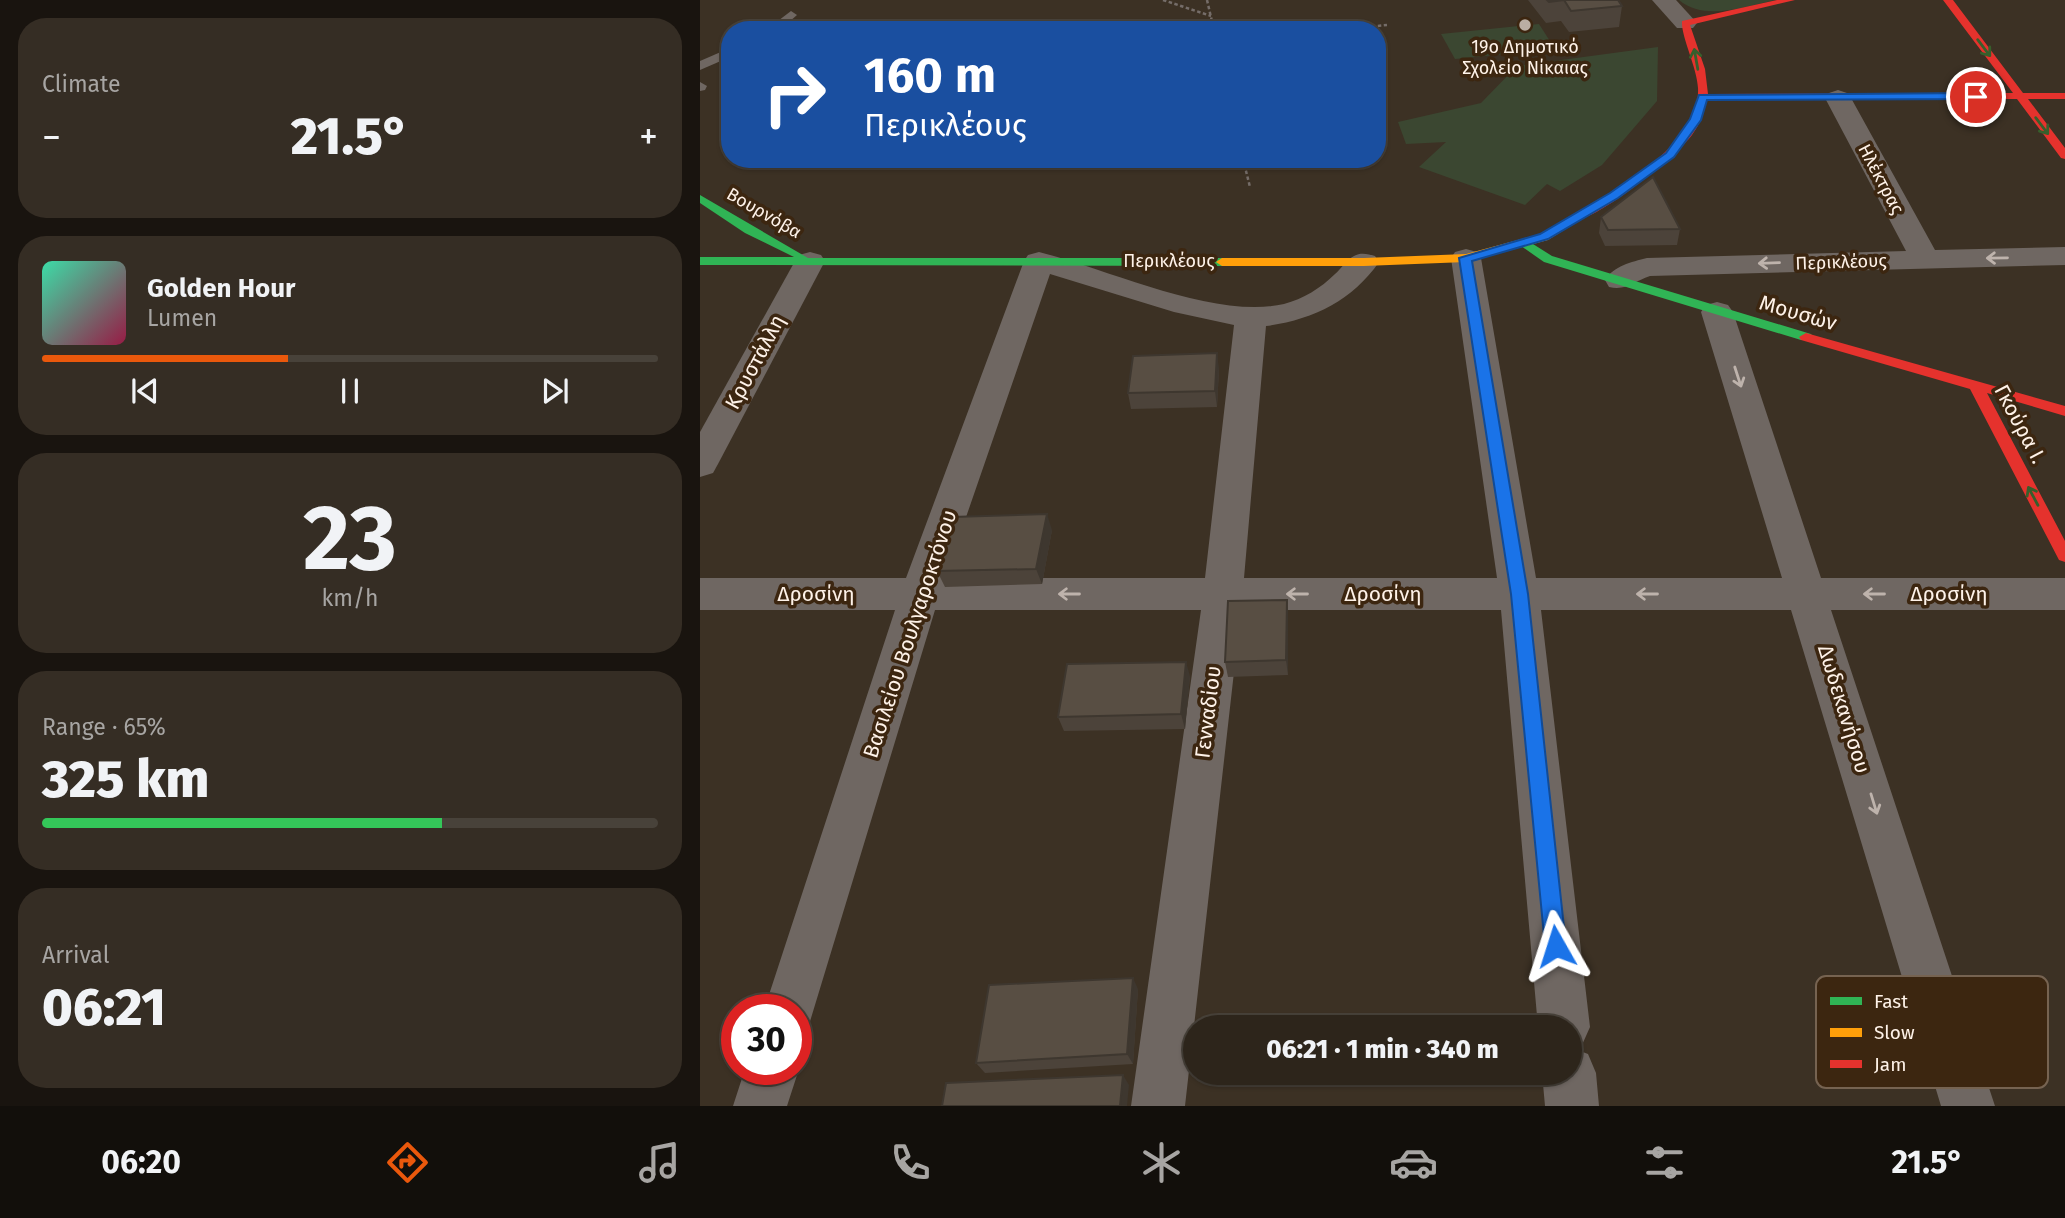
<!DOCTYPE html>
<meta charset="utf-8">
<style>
:root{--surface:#2d251b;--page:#352d24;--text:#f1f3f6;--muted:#a7a5a3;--line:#48423a;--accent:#ea580c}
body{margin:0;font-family:"Fira Sans",sans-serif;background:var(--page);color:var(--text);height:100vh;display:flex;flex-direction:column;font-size:26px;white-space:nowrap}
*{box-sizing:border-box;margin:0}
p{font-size:23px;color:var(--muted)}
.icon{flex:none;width:38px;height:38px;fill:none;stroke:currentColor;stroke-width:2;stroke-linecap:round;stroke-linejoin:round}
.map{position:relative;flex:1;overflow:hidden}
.details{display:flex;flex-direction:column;gap:18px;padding:18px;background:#19140f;width:700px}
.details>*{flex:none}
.banner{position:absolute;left:21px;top:21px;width:665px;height:147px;border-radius:28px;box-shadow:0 2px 5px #0004,0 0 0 2px var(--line);background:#1a4fa0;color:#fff;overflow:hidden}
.speed{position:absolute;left:21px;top:994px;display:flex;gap:14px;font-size:35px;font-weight:700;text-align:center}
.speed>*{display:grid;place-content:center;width:91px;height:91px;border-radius:50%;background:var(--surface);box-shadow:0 2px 5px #0004,0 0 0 2px var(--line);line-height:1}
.speed .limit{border:10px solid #d22;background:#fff;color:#111}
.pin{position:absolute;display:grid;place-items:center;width:60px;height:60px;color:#fff;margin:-30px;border:4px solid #fff;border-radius:50%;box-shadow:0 2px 7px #0007}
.me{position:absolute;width:77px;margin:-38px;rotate:354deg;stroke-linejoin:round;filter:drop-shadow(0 0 5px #0008)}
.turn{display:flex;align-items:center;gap:24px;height:147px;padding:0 28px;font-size:32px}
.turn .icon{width:91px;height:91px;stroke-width:2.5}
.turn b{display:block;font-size:49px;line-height:60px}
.big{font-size:52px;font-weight:800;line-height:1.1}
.details .tile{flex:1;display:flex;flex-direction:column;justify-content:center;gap:10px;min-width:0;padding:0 24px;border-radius:28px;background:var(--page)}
.details .dial{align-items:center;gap:0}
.dial b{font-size:91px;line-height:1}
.song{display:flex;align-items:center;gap:21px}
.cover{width:84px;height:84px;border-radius:10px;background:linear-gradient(135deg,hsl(160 70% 55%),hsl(340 70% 35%))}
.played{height:7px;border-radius:4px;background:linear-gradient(90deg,var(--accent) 40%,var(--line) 40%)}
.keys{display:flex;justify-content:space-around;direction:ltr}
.heat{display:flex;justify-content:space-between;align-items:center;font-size:38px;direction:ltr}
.charge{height:10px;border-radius:5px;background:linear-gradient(90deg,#34c759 65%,var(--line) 0)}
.trip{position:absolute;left:483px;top:1015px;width:399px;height:70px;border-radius:35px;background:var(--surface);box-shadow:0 2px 5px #0004,0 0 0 2px var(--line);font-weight:800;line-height:70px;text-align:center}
.tabs{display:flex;height:112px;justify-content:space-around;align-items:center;background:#120f0b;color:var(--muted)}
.tabs .icon{width:49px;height:49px}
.tabs .on{color:var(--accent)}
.tabs b{font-size:32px;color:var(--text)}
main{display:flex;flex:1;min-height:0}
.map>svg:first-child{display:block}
.green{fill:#3b4731}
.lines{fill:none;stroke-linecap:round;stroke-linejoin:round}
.path{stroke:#756d69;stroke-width:2.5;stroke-dasharray:3.5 2.5;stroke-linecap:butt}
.lane{fill:#6f6762;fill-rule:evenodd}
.street{fill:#6f6762;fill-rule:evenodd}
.fast{fill:#30b455;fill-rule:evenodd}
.slow{fill:#ff9f0a;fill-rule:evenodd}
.jam{fill:#e5322d;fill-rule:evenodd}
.wall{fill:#4c433a}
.shaded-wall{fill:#3e372f}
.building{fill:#584e43;stroke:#3e372f;stroke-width:2}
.oneway{stroke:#375f2c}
.oneway2{stroke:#beb3ac}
.route{fill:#1a73e8;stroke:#114b97;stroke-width:2}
.poi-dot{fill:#baaea3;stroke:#3c2610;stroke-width:2.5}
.labels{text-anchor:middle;stroke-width:7;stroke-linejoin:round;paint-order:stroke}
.far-poi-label{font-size:18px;fill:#fef2e8;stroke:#3c2610}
.far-street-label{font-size:18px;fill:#fef2e8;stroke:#3c2610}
.street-label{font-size:21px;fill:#fef2e8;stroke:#3c2610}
.key{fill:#3c2610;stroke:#766351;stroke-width:2}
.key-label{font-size:19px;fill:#fef2e8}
</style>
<main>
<section class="details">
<div class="tile"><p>Climate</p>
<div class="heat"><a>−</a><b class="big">21.5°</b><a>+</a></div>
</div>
<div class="tile">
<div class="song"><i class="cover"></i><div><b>Golden Hour</b><p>Lumen</p></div></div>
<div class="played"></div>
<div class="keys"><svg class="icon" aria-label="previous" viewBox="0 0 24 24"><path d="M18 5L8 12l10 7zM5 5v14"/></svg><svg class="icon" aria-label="pause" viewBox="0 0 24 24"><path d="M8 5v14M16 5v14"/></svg><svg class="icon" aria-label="next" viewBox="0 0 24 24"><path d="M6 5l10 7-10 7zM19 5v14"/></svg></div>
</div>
<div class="tile dial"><b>23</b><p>km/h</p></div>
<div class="tile"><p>Range · 65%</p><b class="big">325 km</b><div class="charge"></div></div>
<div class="tile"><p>Arrival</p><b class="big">06:21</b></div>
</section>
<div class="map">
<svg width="1365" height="1106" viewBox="0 0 1365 1106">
<rect width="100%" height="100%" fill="#3c3124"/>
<g class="green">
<path d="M979,0H1076C1046,6 1005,22 979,0Z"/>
<polygon points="839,24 855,49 755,59 741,34"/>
<polygon points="958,47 957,101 902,165 860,191 847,184 825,205 719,167 746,142 706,144 698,122 781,103 817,66"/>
</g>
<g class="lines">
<g class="path">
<polyline points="463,0 511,16"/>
<polyline points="507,0 514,30"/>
<polyline points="636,30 687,25"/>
<polyline points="543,159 550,187"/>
</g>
<g class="lane">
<polygon points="91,11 97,15 80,30 66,30"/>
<polygon points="30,48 30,57 0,70 0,61"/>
<polygon points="0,82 7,86 5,90 0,91"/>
</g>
<g class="street">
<polygon points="952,0 976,0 997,23 993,28 977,28"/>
<path d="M1138,90L1147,93L1151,98L1235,250L1365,247V265L950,276C934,281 927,291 909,287L905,280C914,266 931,262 947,258L1206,251L1125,98L1129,93Z"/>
<path d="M766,249L777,252L781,258L836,578H1082L1001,312L1006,305L1017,302L1028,305L1033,312L1121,578H1365V610H1131L1295,1106H1241L1091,610H841L890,1027L882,1045L875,1049L888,1054L896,1073L899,1106H845L842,1073H870V1027H838L801,610H541L485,1106H431L501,610H235L108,1028L96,1033V1010H64L195,610H0V578H206L324,261L328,255L339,252C408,269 515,320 584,304C603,299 621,288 635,274C641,269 647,259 654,256C661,252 668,254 675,256L679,262C652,301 612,320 566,326L544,578H797L751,258L755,252ZM350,274L474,312L534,325L505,578H245Z"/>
<polygon points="110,252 121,255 125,261 18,464 13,473 0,477 0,432 95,261 99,255"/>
<polygon points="96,1063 99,1069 87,1106 33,1106 45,1069 96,1069"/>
</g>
<g class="fast">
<polygon points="0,195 108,258 522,258 528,262 522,266 0,265 0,257 94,257 45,233 0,203"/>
<polygon points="825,239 852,256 1111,334 1113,337 1111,340 1101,340 844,262 821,246 821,240"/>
</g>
<polygon class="slow" points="876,214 882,218 880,220 848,240 766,262 664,266 522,266 516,262 522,258 664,258 766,254 840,234"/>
<g class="jam">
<path d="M1077,0H1095L990,25L1005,69L1008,94L1313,93L1243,0H1253L1323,93H1365V99H1328L1365,148V159L1361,158L1317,99L1007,100C1004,113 1000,124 992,135C977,155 894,224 872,220V216C914,190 1001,145 998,88C997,67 981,37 982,21Z"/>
<polygon points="1106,333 1365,406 1365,416 1287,393 1365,541 1365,562 1359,560 1270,389 1101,340 1099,337"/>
</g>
</g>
<g class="wall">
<polygon points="828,0 919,0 922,6 919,27 869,32 861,21 846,23"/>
<polygon points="901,217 980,229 977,245 905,246 899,233"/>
<polygon points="519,369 517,407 431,409 428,393"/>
<polygon points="352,530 342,584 245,587 237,571"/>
<polygon points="587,600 588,615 588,675 528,677 525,662"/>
<polygon points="490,676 485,729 364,731 358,717"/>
<polygon points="438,989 433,1064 285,1073 276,1063"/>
</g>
<g class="shaded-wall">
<polygon points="517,353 519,369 517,407 515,391"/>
<polygon points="347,514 352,530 342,584 336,569"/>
<polygon points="587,600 588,615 588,675 586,660"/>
<polygon points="486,662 490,676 485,729 481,714"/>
<polygon points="433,978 438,989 433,1064 427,1054"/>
<polygon points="423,1075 429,1085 427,1106 420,1106"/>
</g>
<g class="building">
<polygon points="847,0 918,0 922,6 871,11 864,0 849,2"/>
<polygon points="181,23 189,30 158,30"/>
<polygon points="953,177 980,229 908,230 901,217"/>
<polygon points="517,353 515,391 428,393 433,356"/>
<polygon points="347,514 336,569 237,571 252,517"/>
<polygon points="587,600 586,660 525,662 528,601"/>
<polygon points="486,662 481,714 358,717 367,664"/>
<polygon points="433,978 427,1054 276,1063 289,985"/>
<polygon points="423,1075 420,1106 242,1106 246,1083"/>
</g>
<defs><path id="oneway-shaft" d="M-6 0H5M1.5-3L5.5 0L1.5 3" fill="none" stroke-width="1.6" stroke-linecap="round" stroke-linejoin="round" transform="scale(1.75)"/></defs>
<g class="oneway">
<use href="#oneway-shaft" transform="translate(1284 48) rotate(53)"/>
<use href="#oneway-shaft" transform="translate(996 59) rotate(-100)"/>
<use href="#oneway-shaft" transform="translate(1342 126) rotate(53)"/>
<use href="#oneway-shaft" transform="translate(1333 496) rotate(-118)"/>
</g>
<g class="oneway2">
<use href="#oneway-shaft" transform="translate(1297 258) rotate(179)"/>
<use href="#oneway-shaft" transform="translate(1069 263) rotate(178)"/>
<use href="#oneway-shaft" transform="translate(1038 377) rotate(72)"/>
<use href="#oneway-shaft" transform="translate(369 594) rotate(180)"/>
<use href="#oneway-shaft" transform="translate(597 594) rotate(180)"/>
<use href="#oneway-shaft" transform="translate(947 594) rotate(-180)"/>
<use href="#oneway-shaft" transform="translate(1174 594) rotate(180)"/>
<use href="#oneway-shaft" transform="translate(1174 804) rotate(73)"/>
</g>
<polygon class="route" points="1276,93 1280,94 1280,99 1007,100 1001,120 974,157 918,198 848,239 772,261 828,594 866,946 863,953 856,956 848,953 845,946 811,594 759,258 840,234 910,193 966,153 990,119 999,95"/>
<circle class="poi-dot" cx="825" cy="25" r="7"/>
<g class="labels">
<g class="far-poi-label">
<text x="825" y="53">19ο Δημοτικό<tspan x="825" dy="21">Σχολείο Νίκαιας</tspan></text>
</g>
<g class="far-street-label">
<text transform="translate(1181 179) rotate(62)" y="6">Ηλέκτρας</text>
<text transform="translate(64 213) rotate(30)" y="6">Βουρνόβα</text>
<text x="469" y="267">Περικλέους</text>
<text transform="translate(1141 262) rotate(-2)" y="6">Περικλέους</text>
</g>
<g class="street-label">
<text transform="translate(1098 313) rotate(16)" y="7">Μουσών</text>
<text transform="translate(55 362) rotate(-62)" y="7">Κρυστάλλη</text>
<text transform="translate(1320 424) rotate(62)" y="7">Γκούρα Ι.</text>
<text x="116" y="601">Δροσίνη</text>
<text x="683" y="601">Δροσίνη</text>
<text x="1249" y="601">Δροσίνη</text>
<text transform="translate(210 634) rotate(-72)" y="7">Βασιλείου Βουλγαροκτόνου</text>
<text transform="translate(1144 709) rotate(73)" y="7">Δωδεκανήσου</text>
<text transform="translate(508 712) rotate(-83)" y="7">Γενναδίου</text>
</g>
</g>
<rect x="1116" y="976" width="232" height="112" rx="10" class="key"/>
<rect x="1130" y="997" width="32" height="8" fill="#30b455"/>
<rect x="1130" y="1028" width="32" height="9" fill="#ff9f0a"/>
<rect x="1130" y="1060" width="32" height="8" fill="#e5322d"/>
<g class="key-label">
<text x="1174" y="1008">Fast</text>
<text x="1174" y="1039">Slow</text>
<text x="1174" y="1071">Jam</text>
</g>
</svg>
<div class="speed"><div class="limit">30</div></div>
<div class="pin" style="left:1276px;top:97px;background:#d93025"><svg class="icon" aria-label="arrive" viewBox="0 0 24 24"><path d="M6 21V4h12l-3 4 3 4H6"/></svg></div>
<svg class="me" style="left:856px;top:946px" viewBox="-20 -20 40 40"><path d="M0-17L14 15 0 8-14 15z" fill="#1a73e8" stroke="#fff" stroke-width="4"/></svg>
<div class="trip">06:21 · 1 min · 340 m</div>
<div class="banner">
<div class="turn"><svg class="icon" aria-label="right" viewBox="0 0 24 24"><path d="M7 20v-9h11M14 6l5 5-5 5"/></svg><div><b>160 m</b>Περικλέους</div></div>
</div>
</div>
</main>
<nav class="tabs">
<b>06:20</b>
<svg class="icon on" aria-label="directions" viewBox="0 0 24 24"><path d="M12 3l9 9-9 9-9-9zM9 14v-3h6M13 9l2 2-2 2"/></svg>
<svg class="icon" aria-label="music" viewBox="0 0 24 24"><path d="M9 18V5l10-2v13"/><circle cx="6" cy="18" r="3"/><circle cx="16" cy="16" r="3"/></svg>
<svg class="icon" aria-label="phone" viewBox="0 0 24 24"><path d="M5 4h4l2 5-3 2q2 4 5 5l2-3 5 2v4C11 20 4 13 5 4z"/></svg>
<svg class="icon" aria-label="climate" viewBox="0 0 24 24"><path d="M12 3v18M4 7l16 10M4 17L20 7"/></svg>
<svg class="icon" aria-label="car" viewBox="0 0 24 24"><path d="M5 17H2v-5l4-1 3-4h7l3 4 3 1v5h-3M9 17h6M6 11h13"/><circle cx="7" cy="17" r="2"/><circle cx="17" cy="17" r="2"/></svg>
<svg class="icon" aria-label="filters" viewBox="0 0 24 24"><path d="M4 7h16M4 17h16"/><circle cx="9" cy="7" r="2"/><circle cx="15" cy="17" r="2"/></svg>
<b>21.5°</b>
</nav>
